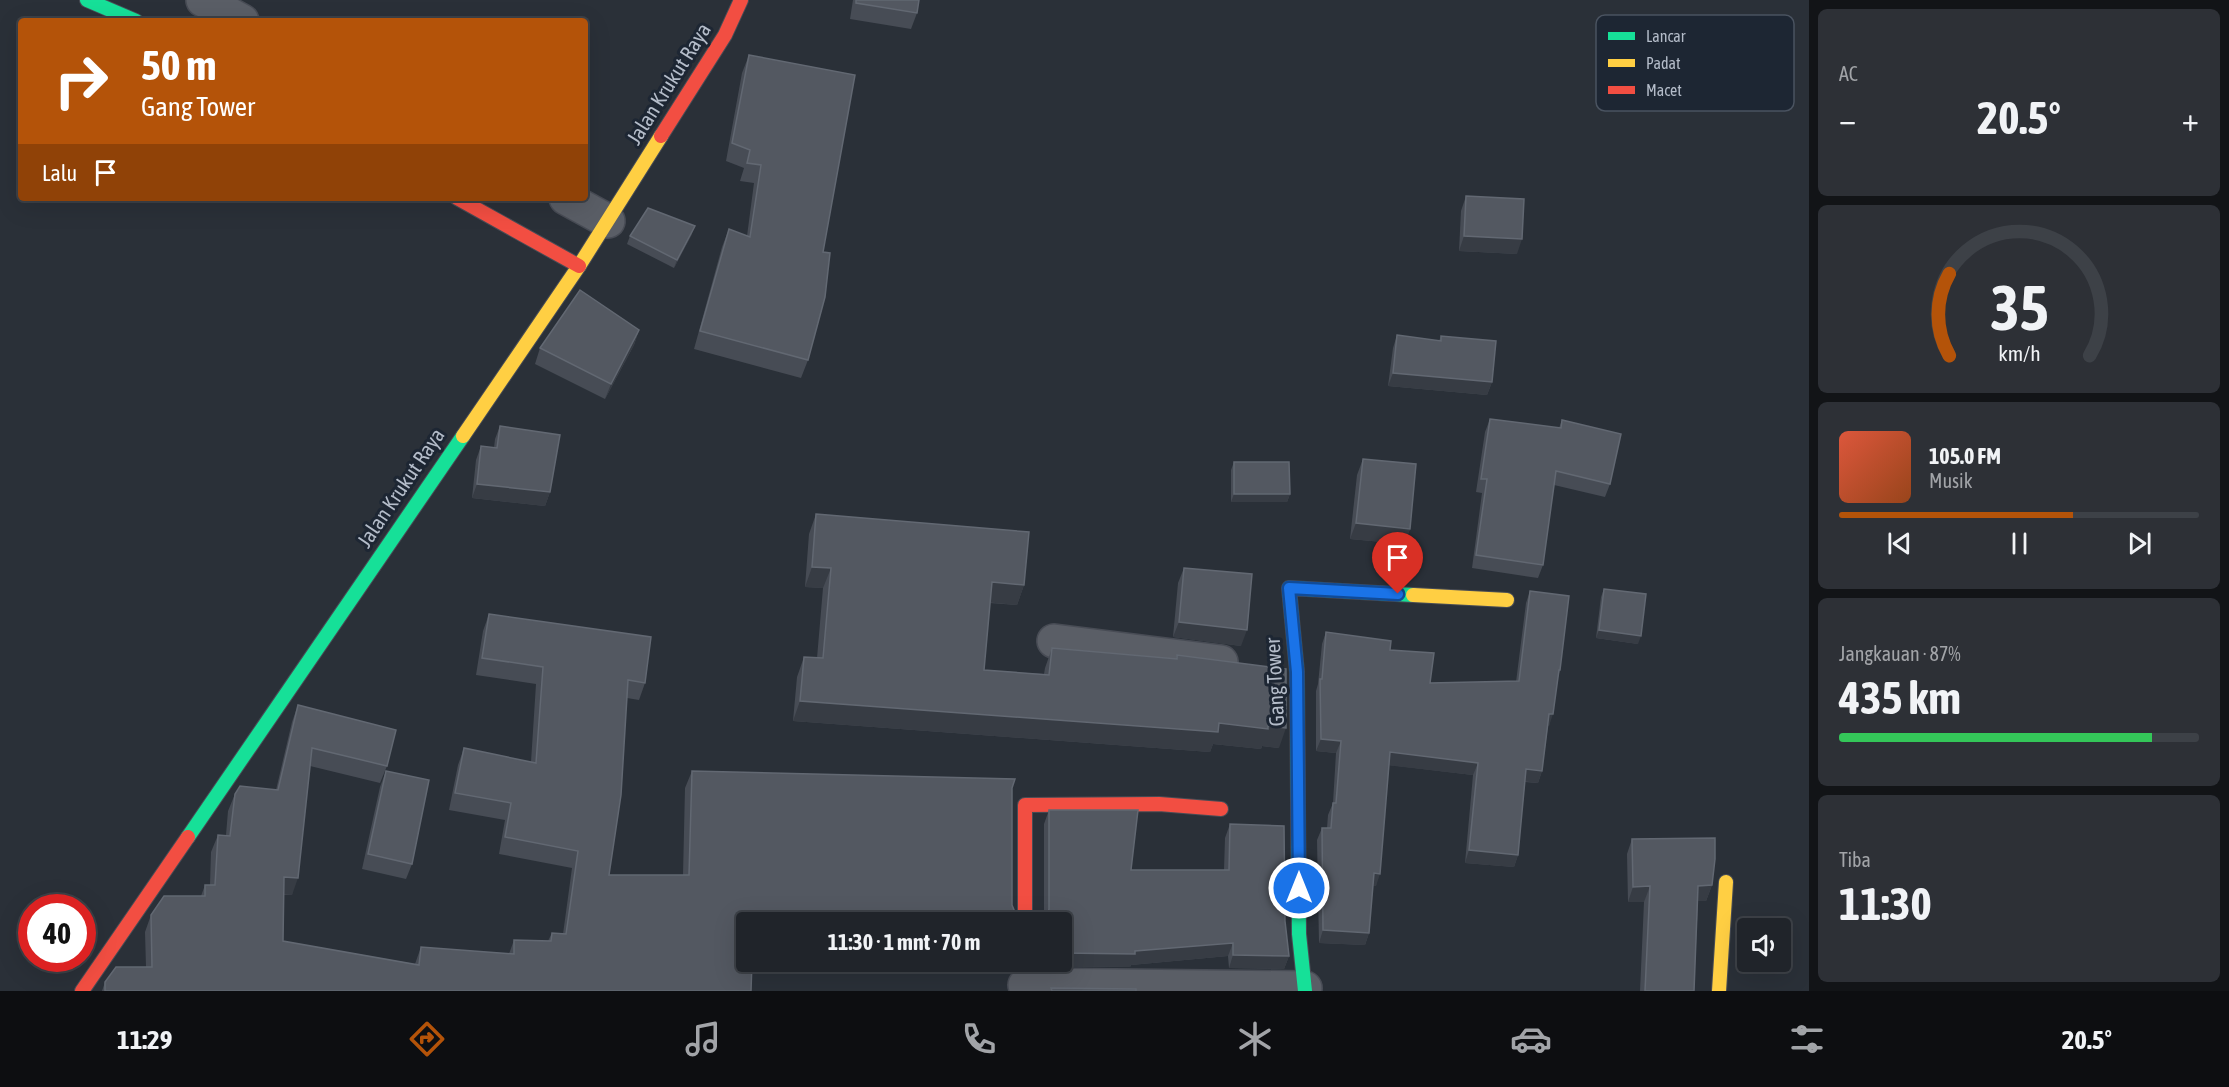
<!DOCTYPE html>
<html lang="id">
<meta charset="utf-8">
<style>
:root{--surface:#20242a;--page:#2d3036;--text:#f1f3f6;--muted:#a2a4a8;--line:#3d4147;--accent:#b45309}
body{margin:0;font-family:"Asap Condensed",sans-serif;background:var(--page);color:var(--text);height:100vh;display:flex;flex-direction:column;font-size:22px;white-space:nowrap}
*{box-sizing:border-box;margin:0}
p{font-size:20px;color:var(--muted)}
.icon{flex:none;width:33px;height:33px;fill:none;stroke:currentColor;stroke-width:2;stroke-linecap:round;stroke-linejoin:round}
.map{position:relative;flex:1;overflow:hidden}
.details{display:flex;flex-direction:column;gap:9px;padding:9px;background:#121417;width:420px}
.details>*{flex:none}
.banner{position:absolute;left:18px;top:18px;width:570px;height:183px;border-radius:6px;box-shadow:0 6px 24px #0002,0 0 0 2px var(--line);background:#b45309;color:#fff;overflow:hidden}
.controls{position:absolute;left:1737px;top:918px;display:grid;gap:12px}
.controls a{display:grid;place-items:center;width:54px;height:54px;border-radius:6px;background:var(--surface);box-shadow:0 6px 24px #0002,0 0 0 2px var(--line);font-size:30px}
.speed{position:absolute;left:18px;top:894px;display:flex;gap:12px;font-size:30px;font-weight:700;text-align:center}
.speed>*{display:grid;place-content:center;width:78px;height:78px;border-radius:50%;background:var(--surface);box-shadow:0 6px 24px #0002,0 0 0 2px var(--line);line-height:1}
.speed .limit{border:9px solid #d22;background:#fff;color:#111}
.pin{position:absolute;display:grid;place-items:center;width:51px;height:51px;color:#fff;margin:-62px -26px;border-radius:50% 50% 50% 0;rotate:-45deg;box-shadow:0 0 6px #0007}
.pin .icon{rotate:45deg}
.me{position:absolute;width:66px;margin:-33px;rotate:0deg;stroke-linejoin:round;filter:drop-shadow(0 0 4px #0008)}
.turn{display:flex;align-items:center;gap:21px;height:126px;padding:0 24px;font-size:27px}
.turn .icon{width:78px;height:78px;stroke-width:2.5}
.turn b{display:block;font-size:42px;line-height:51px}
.then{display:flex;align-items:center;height:57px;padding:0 24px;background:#0003;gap:12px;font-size:22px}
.big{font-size:45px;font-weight:700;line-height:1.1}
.details .card{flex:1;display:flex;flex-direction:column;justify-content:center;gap:9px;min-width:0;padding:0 21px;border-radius:9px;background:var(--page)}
.details .dial{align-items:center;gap:0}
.dial svg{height:156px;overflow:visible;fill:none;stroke:var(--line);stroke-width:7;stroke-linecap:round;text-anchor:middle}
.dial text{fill:var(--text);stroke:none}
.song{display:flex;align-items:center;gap:18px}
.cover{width:72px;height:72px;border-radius:9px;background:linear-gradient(135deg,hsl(10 70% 55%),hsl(20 70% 35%))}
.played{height:6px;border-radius:3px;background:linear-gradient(90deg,var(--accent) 65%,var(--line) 65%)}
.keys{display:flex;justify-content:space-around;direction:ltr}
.heat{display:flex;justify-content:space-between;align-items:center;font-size:33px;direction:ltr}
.charge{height:9px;border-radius:4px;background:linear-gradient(90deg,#34c759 87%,var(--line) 0)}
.trip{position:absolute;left:736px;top:912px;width:336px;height:60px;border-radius:6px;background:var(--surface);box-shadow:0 6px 24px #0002,0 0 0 2px var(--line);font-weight:700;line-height:60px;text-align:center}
.tab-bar{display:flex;height:96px;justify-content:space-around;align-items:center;background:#0d0e11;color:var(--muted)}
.tab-bar .icon{width:42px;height:42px}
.tab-bar .active{color:var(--accent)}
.tab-bar b{font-size:27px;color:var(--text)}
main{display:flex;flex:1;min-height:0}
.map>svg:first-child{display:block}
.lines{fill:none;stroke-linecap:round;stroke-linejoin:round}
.street-casing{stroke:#484c55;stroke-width:36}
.fast-casing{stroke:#484c55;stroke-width:16}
.slow-casing{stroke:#484c55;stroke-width:16}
.jam-casing{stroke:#484c55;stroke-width:16}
.street{stroke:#5a5e66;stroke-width:33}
.fast{stroke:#16e098;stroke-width:14}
.slow{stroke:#ffcf43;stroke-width:14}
.jam{stroke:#f24e42;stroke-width:14}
.wall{fill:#474c55}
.shaded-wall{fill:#373c44}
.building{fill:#535861;stroke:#626872;stroke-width:1.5}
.route-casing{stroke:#114b97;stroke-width:15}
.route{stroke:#1a73e8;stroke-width:10}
.labels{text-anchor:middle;stroke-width:6;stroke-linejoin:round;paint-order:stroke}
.street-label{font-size:21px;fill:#b4bcc9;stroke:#1d2633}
.key{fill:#1d2633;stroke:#4a5360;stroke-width:1.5}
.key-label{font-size:16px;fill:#b4bcc9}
</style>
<main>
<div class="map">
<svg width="1809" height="991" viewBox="0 0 1809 991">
<rect width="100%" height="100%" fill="#2a3038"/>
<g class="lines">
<defs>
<g id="street">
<polyline points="203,0 242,21"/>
<polyline points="566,198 608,221"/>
<polyline points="1054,641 1221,662"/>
<polyline points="1025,985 1305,988"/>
</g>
<g id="fast">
<polyline points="87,0 136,21"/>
<polyline points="188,837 463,436"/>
<polyline points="1305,991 1299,934 1297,672 1289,588 1413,595"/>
</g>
<g id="slow">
<polyline points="463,436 579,266 661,136"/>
<polyline points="1413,595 1507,600"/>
<polyline points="1719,991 1726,882"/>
</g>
<g id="jam">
<polyline points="661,136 725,35 741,0"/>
<polyline points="457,198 579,266"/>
<polyline points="1025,922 1025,805 1159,804 1221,809"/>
<polyline points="82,991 188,837"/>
</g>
</defs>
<use href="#street" class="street-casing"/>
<use href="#fast" class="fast-casing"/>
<use href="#slow" class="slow-casing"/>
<use href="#jam" class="jam-casing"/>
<use href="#street" class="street"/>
<use href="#fast" class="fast"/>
<use href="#slow" class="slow"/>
<use href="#jam" class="jam"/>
</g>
<g class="wall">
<polygon points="853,0 919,0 917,13 911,29 850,19"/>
<polygon points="749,55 823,252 808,360 801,378 694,349 722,247 729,229 747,236 754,183 740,181 744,168 726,161 742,73"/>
<polygon points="1466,196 1517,254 1459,251 1461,211"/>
<polygon points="692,234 674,268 627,244 630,236"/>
<polygon points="639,330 634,345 605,399 535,364 540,348"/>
<polygon points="1397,335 1439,341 1441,336 1492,382 1487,395 1388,386 1393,348"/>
<polygon points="1490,419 1559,428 1562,420 1610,484 1605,497 1554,485 1543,565 1538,578 1472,568 1482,493 1476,492 1485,432"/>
<polygon points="500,426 550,492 545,506 472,498 476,460 481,446 494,448 495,439"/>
<polygon points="1363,459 1410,529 1404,544 1350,539 1357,475"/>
<polygon points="1234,462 1290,494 1287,502 1231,502 1231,470"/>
<polygon points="816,514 1024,585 1017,605 990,603 984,670 1044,674 1045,668 1052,648 1176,659 1177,655 1279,748 1262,746 1261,749 1213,744 1210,752 793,721 797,677 804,657 817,658 823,588 805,587 809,534"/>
<polygon points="1184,568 1241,646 1173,637 1178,583"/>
<polygon points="1604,589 1638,644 1596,638 1601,597"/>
<polygon points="1530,591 1560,670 1558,677 1549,726 1548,726 1542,771 1538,783 1525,782 1518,855 1514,867 1465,863 1473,775 1389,765 1376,886 1373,886 1369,933 1365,945 1319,943 1317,840 1322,828 1327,828 1328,815 1333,803 1336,753 1316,751 1316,691 1318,684 1322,644 1326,632 1390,650 1430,683 1516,682 1526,603"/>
<polygon points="489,614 645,683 639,700 627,698 609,875 683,875 685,788 692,771 1012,788 1012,905 1017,917 1015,922 747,922 751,991 102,991 105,982 146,967 145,932 151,915 201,896 205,885 210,885 211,852 218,835 226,835 228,811 235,794 276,790 292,722 298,705 387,766 380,783 310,766 292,895 284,895 283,941 415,964 421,947 509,954 514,940 548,941 552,933 563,934 572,868 499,854 505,820 449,810 458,765 464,748 531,762 536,684 476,675 483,631"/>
<polygon points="386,771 412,864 406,879 362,869 380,787"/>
<polygon points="1049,810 1131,870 1224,870 1225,838 1230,824 1285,921 1289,956 1284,969 1229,968 1228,956 1131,965 1130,967 1029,966 1029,962 1062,962 1044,920 1044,824"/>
<polygon points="1632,839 1712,885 1706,901 1698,901 1694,991 1640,991 1644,902 1628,902 1627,854"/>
</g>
<g class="shaded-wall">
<polygon points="695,226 692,234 674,268 677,260"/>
<polygon points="1464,236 1522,239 1517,254 1459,251"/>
<polygon points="639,330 634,345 605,399 611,384"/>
<polygon points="1393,373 1492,382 1487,395 1388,386"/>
<polygon points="477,484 550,492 545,506 472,498"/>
<polygon points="1234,494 1290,494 1287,502 1231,502"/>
<polygon points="1356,523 1410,529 1404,544 1350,539"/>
<polygon points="812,567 831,568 823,588 805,587"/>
<polygon points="992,582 1024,585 1017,605 985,602"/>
<polygon points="1179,622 1247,630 1241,646 1173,637"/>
<polygon points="1599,630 1641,636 1638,644 1596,638"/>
<polygon points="800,701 1268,726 1286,728 1279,748 1262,746 1261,749 1213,744 1210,752 793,721"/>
<polygon points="1549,714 1553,714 1549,726 1545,726"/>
<polygon points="1321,739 1341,741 1336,753 1316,751"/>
<polygon points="1390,752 1478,763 1473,775 1386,765"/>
<polygon points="1526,769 1542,771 1538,783 1522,781"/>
<polygon points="1469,850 1518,855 1514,867 1465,863"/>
<polygon points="1374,873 1380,874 1376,886 1369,886"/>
<polygon points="284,877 298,878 292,895 278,894"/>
<polygon points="1712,885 1706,901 1693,901 1698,886"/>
<polygon points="1650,886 1644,902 1628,902 1633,887"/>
<polygon points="755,915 1017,917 1015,922 752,922"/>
<polygon points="1323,930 1369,933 1365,945 1319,943"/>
<polygon points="1233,943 1228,956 1131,965 1130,967 1029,966 1031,962 1062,962 1062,953 1135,951"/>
<polygon points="1233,955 1289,956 1284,969 1229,968"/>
</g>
<g class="building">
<polygon points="856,0 919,0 917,13 856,3"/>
<polygon points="749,55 855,75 823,252 830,253 825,297 808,360 700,331 729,229 750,237 761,165 747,163 750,150 732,143"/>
<polygon points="1466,196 1524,199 1522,239 1464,236"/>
<polygon points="648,208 695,226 677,260 630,236"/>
<polygon points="580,290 639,330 611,384 540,348"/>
<polygon points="1397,335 1441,341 1441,336 1496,341 1492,382 1393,373"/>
<polygon points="1490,419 1561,428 1562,420 1621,434 1610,484 1556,471 1543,565 1476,555 1487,479 1481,479"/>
<polygon points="500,426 560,435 550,492 477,484 481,446 497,448"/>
<polygon points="1363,459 1416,464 1410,529 1356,523"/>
<polygon points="1234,462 1289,462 1290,494 1234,494"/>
<polygon points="816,514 1029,532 1024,585 992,582 984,670 1049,675 1052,648 1177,659 1177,655 1286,669 1286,728 1268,726 1268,729 1219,723 1218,732 800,701 804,657 823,658 831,568 812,567"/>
<polygon points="1184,568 1252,574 1247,630 1179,622"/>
<polygon points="1604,589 1646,594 1641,636 1599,630"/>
<polygon points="1530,591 1569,596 1560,670 1559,670 1553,714 1549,714 1542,771 1526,769 1518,855 1469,850 1478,763 1390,752 1380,874 1374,873 1369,933 1323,930 1322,828 1331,828 1333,803 1336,803 1341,741 1321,739 1320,679 1322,679 1326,632 1391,641 1390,650 1434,653 1430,683 1519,681"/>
<polygon points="489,614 651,637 645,683 628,680 621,795 609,875 689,875 692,771 1015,779 1012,788 1012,905 1017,917 755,915 754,922 747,922 747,962 752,962 751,991 105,991 105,982 116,967 152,967 151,915 164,896 205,896 205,885 215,885 218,835 230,836 235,794 240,786 278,790 298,705 396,730 387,766 312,748 298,878 284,877 283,941 419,965 421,947 514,954 514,940 551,941 552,933 566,934 578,851 505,837 511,803 455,793 464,748 536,763 543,667 482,658"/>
<polygon points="386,771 429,780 412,864 368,854"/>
<polygon points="1049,810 1138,810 1131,870 1229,870 1230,824 1284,826 1285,921 1289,956 1233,955 1233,943 1135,951 1135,954 1062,953 1062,922 1040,922 1046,919 1049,909"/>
<polygon points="1715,838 1715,859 1712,885 1698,886 1694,991 1645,991 1650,886 1633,887 1632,839"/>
<polygon points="1051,988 1136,989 1136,991 1052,991"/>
</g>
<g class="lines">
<defs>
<polyline id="route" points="1299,888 1297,672 1289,588 1398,594"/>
</defs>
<use href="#route" class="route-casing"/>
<use href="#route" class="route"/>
</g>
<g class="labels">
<g class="street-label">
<text transform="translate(669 84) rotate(-58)" y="7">Jalan Krukut Raya</text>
<text transform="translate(401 488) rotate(-56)" y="7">Jalan Krukut Raya</text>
<text transform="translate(1275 682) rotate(-93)" y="7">Gang Tower</text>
</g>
</g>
<rect x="1596" y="15" width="198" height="96" rx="9" class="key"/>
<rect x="1608" y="32" width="27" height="8" fill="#16e098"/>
<rect x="1608" y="59" width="27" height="8" fill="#ffcf43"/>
<rect x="1608" y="86" width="27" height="8" fill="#f24e42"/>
<g class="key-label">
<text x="1646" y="42">Lancar</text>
<text x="1646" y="69">Padat</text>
<text x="1646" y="96">Macet</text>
</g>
</svg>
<div class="controls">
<a><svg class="icon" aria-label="sound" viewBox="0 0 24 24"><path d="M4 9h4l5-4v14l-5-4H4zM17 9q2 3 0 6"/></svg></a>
</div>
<div class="speed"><div class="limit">40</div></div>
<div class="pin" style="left:1398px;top:594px;background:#d93025"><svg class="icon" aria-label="arrive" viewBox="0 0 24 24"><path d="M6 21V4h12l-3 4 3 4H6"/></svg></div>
<svg class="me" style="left:1299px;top:888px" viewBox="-20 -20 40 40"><circle r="17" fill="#1a73e8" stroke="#fff" stroke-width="3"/><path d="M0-11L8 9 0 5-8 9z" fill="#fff"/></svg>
<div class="trip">11:30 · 1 mnt · 70 m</div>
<div class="banner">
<div class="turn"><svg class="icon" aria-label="right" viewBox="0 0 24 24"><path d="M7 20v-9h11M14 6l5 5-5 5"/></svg><div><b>50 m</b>Gang Tower</div></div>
<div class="then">Lalu<svg class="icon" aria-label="arrive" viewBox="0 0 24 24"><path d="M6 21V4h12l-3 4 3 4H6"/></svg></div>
</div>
</div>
<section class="details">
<div class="card"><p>AC</p>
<div class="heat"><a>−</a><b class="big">20.5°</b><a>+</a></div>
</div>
<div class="card dial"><svg viewBox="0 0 100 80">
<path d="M14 69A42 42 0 1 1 86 69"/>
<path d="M14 69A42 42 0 0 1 14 27" stroke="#b45309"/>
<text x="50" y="56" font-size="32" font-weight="700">35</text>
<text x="50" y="72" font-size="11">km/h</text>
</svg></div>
<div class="card">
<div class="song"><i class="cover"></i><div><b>105.0 FM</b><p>Musik</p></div></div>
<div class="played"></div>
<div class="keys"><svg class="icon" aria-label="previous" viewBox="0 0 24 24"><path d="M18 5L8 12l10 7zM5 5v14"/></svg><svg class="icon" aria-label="pause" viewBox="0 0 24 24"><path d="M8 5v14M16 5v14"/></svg><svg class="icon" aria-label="next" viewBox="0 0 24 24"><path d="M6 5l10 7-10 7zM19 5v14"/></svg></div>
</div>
<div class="card"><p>Jangkauan · 87%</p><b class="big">435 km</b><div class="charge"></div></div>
<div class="card"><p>Tiba</p><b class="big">11:30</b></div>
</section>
</main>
<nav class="tab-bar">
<b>11:29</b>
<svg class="icon active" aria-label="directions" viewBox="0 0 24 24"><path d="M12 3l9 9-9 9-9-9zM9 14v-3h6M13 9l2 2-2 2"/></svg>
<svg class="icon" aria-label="music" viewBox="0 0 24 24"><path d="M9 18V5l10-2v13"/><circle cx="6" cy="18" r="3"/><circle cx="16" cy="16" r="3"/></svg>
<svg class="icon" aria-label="phone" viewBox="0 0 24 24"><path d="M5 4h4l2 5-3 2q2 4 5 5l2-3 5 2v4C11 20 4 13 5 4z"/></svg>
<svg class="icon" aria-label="climate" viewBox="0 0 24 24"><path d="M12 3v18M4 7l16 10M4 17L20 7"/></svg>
<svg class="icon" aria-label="car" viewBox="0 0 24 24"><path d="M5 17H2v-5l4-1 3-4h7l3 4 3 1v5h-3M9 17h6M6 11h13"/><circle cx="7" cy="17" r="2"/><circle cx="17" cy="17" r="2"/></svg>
<svg class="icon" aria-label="filters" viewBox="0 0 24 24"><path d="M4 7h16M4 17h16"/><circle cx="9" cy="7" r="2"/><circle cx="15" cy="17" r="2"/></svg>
<b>20.5°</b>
</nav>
